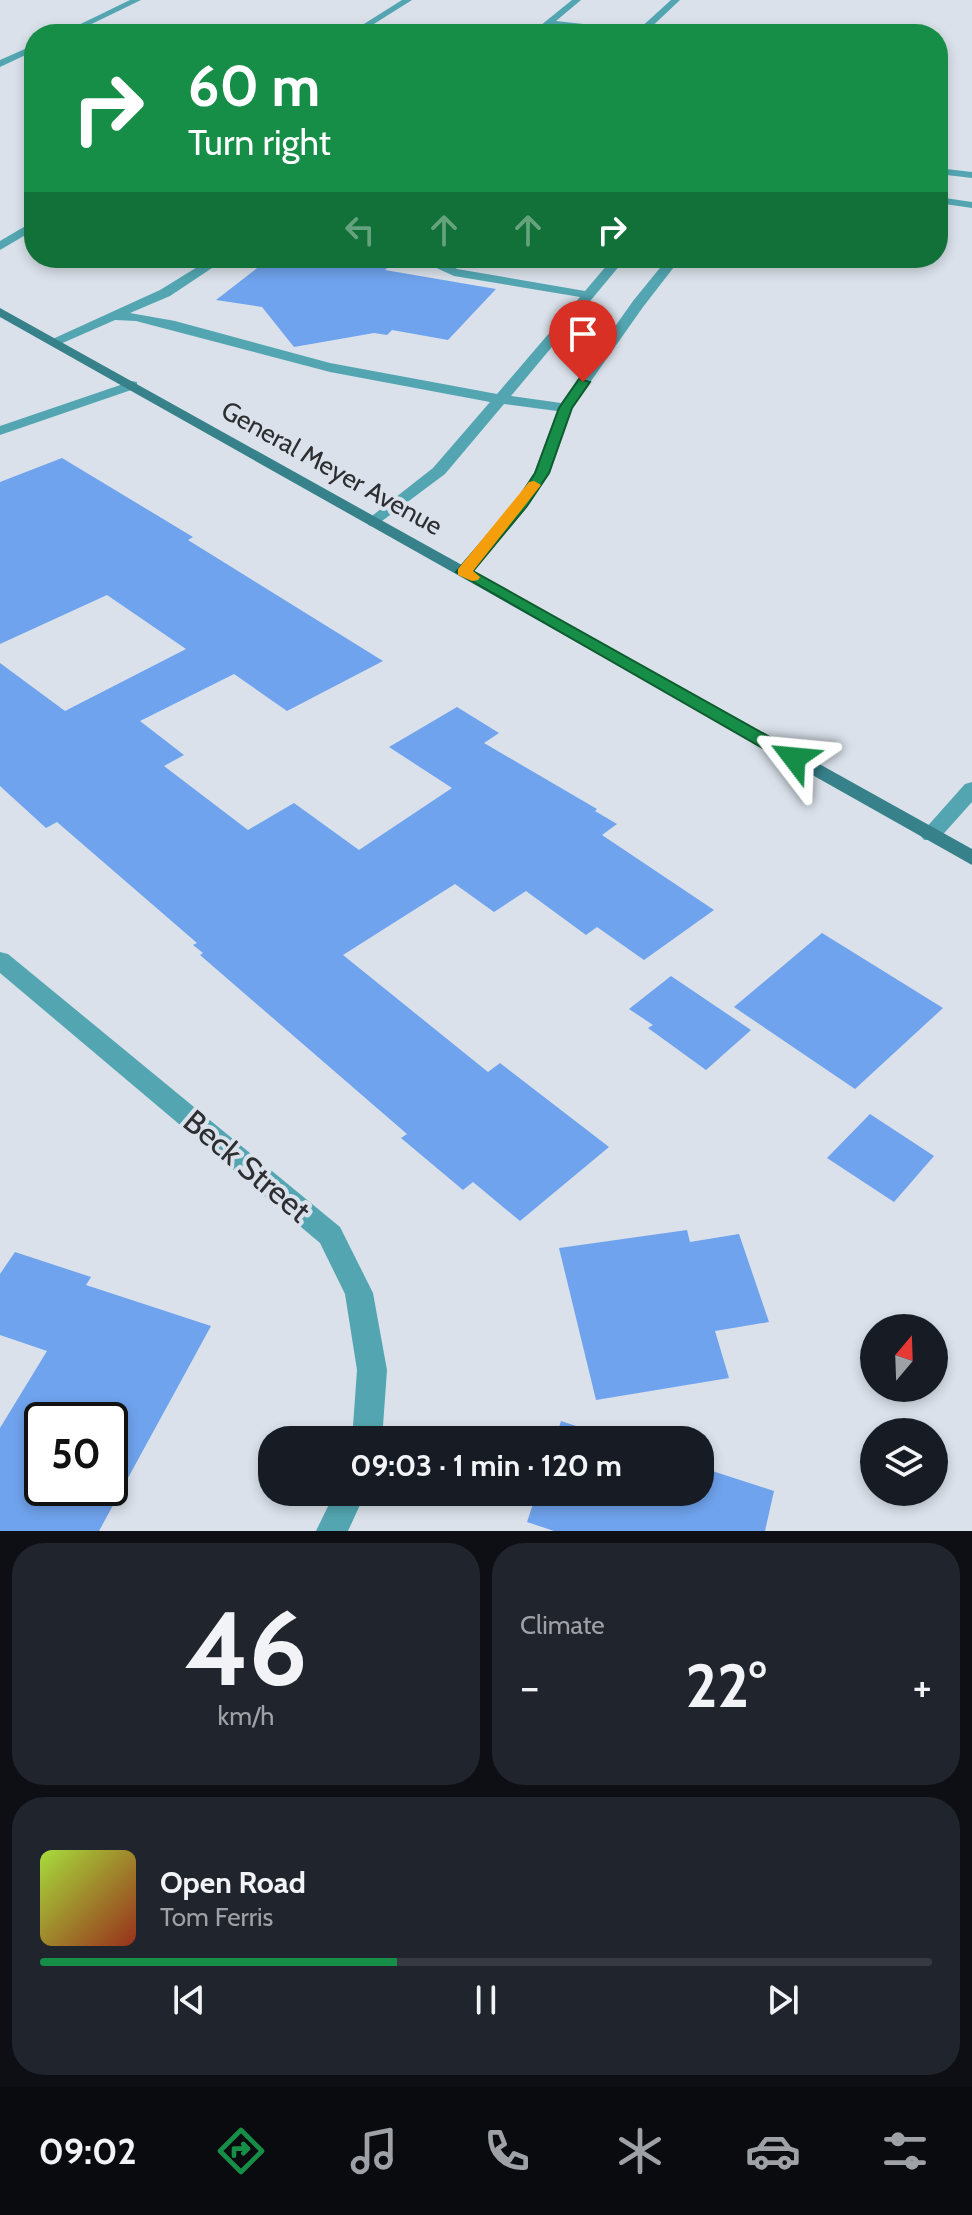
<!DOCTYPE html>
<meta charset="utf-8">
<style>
:root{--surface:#171b24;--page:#20242c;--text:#f1f3f6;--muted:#9ea1a6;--line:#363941;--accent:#178e48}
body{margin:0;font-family:Cabin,sans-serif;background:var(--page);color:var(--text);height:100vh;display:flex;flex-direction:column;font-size:30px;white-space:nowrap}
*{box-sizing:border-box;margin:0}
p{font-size:26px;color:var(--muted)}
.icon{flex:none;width:44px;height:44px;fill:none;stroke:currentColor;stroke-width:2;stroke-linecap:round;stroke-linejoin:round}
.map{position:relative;height:1531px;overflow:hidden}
.side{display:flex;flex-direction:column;gap:12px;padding:12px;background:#0d0f14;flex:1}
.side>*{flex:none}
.top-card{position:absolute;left:24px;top:24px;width:924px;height:244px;border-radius:32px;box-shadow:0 4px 12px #0003;background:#178e48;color:#fff;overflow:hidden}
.needle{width:52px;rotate:19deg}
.controls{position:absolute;left:860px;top:1314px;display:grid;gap:16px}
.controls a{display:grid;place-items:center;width:88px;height:88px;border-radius:50%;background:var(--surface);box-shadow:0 4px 12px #0003;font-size:40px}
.speed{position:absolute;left:24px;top:1402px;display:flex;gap:16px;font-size:40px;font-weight:700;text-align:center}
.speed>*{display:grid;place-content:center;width:104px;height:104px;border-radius:50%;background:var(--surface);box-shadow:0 4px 12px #0003;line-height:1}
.speed .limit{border:4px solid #111;border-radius:12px;background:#fff;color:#111}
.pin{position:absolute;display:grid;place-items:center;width:68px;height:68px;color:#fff;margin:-82px -34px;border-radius:50% 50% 50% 0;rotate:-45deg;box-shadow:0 0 8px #0007}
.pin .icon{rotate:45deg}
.me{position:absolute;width:88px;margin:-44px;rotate:299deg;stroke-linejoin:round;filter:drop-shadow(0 0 6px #0008)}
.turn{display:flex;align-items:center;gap:28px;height:168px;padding:0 32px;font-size:36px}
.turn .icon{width:104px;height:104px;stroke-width:2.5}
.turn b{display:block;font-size:56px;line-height:68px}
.lanes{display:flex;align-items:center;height:76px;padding:0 32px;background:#0003;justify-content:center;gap:40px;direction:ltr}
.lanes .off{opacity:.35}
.big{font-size:60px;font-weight:800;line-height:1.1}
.side .tile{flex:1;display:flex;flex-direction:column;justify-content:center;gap:12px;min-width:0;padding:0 28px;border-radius:32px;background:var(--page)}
.side .dial{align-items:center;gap:0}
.dial b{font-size:104px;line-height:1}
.song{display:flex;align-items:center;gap:24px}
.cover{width:96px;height:96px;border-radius:12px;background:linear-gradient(135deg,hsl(80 70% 55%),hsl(10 70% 35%))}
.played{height:8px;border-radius:4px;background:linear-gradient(90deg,var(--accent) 40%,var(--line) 40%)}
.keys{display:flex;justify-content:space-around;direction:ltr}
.heat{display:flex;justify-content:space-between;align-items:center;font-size:44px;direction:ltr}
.side .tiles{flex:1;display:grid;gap:12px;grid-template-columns:1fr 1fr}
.tile:last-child{grid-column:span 2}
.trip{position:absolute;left:258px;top:1426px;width:456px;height:80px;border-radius:32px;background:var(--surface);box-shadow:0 4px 12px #0003;font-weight:800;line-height:80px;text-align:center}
.tabs{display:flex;height:128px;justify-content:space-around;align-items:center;background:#090b0e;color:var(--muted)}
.tabs .icon{width:56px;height:56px}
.tabs .on{color:var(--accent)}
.tabs b{font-size:36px;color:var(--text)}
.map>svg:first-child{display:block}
.building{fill:#6fa3ed;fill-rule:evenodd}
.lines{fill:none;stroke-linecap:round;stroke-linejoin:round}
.service{fill:#53a6b1;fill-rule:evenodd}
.minor{fill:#53a6b1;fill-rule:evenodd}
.secondary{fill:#37818b;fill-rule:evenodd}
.route{fill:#178e48;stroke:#0f5c2f;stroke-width:2}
.slow{fill:#f59e0b}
.labels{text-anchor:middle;stroke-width:8;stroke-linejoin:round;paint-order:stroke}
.street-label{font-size:26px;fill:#2c2e31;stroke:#dae1ea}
.near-street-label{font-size:32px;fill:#2c2e31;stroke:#dae1ea}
</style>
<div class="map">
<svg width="972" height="1531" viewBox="0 0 972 1531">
<rect width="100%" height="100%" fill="#dae1ea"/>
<g class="building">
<polygon points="270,258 398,258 385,270 496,289 448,340 392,330 387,335 374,333 294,347 262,307 216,300"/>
<polygon points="62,458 193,537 188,540 383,661 287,711 234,674 140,721 184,755 164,766 248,830 294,803 359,850 452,788 389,747 457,707 499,733 484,743 597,809 595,811 617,824 602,835 714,910 644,960 597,927 586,935 526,891 494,912 455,884 343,955 488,1072 500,1063 609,1147 520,1221 473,1182 463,1190 401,1138 407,1134 200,955 203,953 193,945 197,943 57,822 46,828 0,786 0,663 65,711 186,649 107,595 0,644 0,482"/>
<polygon points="822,933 943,1008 855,1089 734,1007"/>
<polygon points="671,976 751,1030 706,1070 648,1028 653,1025 629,1009"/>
<polygon points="870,1114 934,1156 894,1202 827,1158"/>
<polygon points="687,1230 690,1242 739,1234 769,1322 715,1331 729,1378 596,1400 559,1248"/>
<path d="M15,1252L91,1277L86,1285L211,1326L99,1531H0V1428L47,1351L0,1335V1274ZM42,1420H110V1488H42Z"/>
<polygon points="561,1421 618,1440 555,1440"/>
<polygon points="700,1467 774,1491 765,1531 554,1531 527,1522 537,1492 700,1492"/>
</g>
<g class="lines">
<g class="service">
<polygon points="572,0 581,0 556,21 638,30 671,0 680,0 644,34 550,26 540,34 530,34"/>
<polygon points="938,168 972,172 972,178 938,174"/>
<polygon points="938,197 972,202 972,208 938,203"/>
<polygon points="212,258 227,258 170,296 130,313 175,321 330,363 497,394 580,297 454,276 430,265 429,258 441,258 457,269 585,291 613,258 626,258 511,396 561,403 633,301 668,258 681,258 643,307 572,408 550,473 530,503 470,576 464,577 455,572 516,500 534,473 557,411 504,404 445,474 374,527 368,525 368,519 433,468 490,402 330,372 136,321 115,320 58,345 46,342 160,290"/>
<polygon points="972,782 972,802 938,840 924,840 920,835 924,830 965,784"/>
</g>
<g class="minor">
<polygon points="130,0 141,0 71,34 60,34"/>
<polygon points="402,0 412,0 358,34 348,34"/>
<polygon points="34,45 34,51 0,67 0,60"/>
<polygon points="34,221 34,230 0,250 0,241"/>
<polygon points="132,381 137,382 137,388 0,435 0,426"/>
<polygon points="0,952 8,954 340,1227 373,1293 387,1370 382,1440 352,1440 357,1370 345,1294 320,1243 0,973"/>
<polygon points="335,1492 366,1492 348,1531 316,1531"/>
</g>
<polygon class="secondary" points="0,308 972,849 972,865 0,317"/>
</g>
<polygon class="route" points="579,379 590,382 572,408 549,473 527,506 473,571 800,754 803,758 800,762 787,762 456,572 517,501 535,473 559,408"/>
<polygon class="slow" points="534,481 541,485 473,571 480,577 478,580 472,581 458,575 458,569 529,482"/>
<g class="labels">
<g class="street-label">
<text transform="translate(332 468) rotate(29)" y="9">General Meyer Avenue</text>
</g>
<g class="near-street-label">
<text transform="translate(247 1166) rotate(40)" y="11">Beck Street</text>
</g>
</g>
</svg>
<div class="controls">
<a><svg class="needle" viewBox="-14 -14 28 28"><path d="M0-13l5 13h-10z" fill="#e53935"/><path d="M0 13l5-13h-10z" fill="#9ea1a6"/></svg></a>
<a><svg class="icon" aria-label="layers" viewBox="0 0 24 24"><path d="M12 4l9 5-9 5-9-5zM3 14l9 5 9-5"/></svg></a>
</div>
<div class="speed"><div class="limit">50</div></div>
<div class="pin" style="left:583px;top:382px;background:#d93025"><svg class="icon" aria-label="arrive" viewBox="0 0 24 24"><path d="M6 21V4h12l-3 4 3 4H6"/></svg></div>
<svg class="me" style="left:794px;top:758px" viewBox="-20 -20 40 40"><path d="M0-17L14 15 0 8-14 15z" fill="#178e48" stroke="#fff" stroke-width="4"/></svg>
<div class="trip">09:03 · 1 min · 120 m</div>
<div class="top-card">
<div class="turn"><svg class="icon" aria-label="right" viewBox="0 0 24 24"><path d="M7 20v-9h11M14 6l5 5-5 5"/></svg><div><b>60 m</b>Turn right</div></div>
<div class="lanes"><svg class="icon off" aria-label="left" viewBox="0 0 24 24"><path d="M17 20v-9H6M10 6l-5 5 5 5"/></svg><svg class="icon off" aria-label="ahead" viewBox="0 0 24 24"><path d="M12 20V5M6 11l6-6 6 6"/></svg><svg class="icon off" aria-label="ahead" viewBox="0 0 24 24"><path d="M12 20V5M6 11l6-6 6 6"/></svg><svg class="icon" aria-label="right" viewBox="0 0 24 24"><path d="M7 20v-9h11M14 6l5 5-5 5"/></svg></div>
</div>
</div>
<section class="side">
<div class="tiles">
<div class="tile dial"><b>46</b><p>km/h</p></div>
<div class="tile"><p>Climate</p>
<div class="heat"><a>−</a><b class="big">22°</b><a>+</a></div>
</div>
<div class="tile">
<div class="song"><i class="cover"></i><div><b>Open Road</b><p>Tom Ferris</p></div></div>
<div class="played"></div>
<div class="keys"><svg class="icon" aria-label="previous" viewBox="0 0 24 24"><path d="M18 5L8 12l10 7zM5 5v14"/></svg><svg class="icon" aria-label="pause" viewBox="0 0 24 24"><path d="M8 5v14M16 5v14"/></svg><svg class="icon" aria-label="next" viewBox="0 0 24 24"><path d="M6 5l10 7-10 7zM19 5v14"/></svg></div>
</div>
</div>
</section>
<nav class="tabs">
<b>09:02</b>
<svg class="icon on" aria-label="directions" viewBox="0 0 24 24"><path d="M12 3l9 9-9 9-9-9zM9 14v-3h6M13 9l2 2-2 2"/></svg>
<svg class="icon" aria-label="music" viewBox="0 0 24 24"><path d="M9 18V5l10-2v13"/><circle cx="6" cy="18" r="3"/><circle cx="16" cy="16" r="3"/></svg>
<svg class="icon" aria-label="phone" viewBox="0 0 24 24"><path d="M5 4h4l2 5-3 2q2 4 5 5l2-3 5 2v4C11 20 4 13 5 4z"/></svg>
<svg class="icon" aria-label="climate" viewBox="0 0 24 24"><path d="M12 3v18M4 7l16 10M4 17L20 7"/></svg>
<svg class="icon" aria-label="car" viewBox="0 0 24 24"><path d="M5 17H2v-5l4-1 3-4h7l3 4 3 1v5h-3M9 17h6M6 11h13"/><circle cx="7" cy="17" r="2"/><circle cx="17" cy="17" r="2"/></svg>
<svg class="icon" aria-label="filters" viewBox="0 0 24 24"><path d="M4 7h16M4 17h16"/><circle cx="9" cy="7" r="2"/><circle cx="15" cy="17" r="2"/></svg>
</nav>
